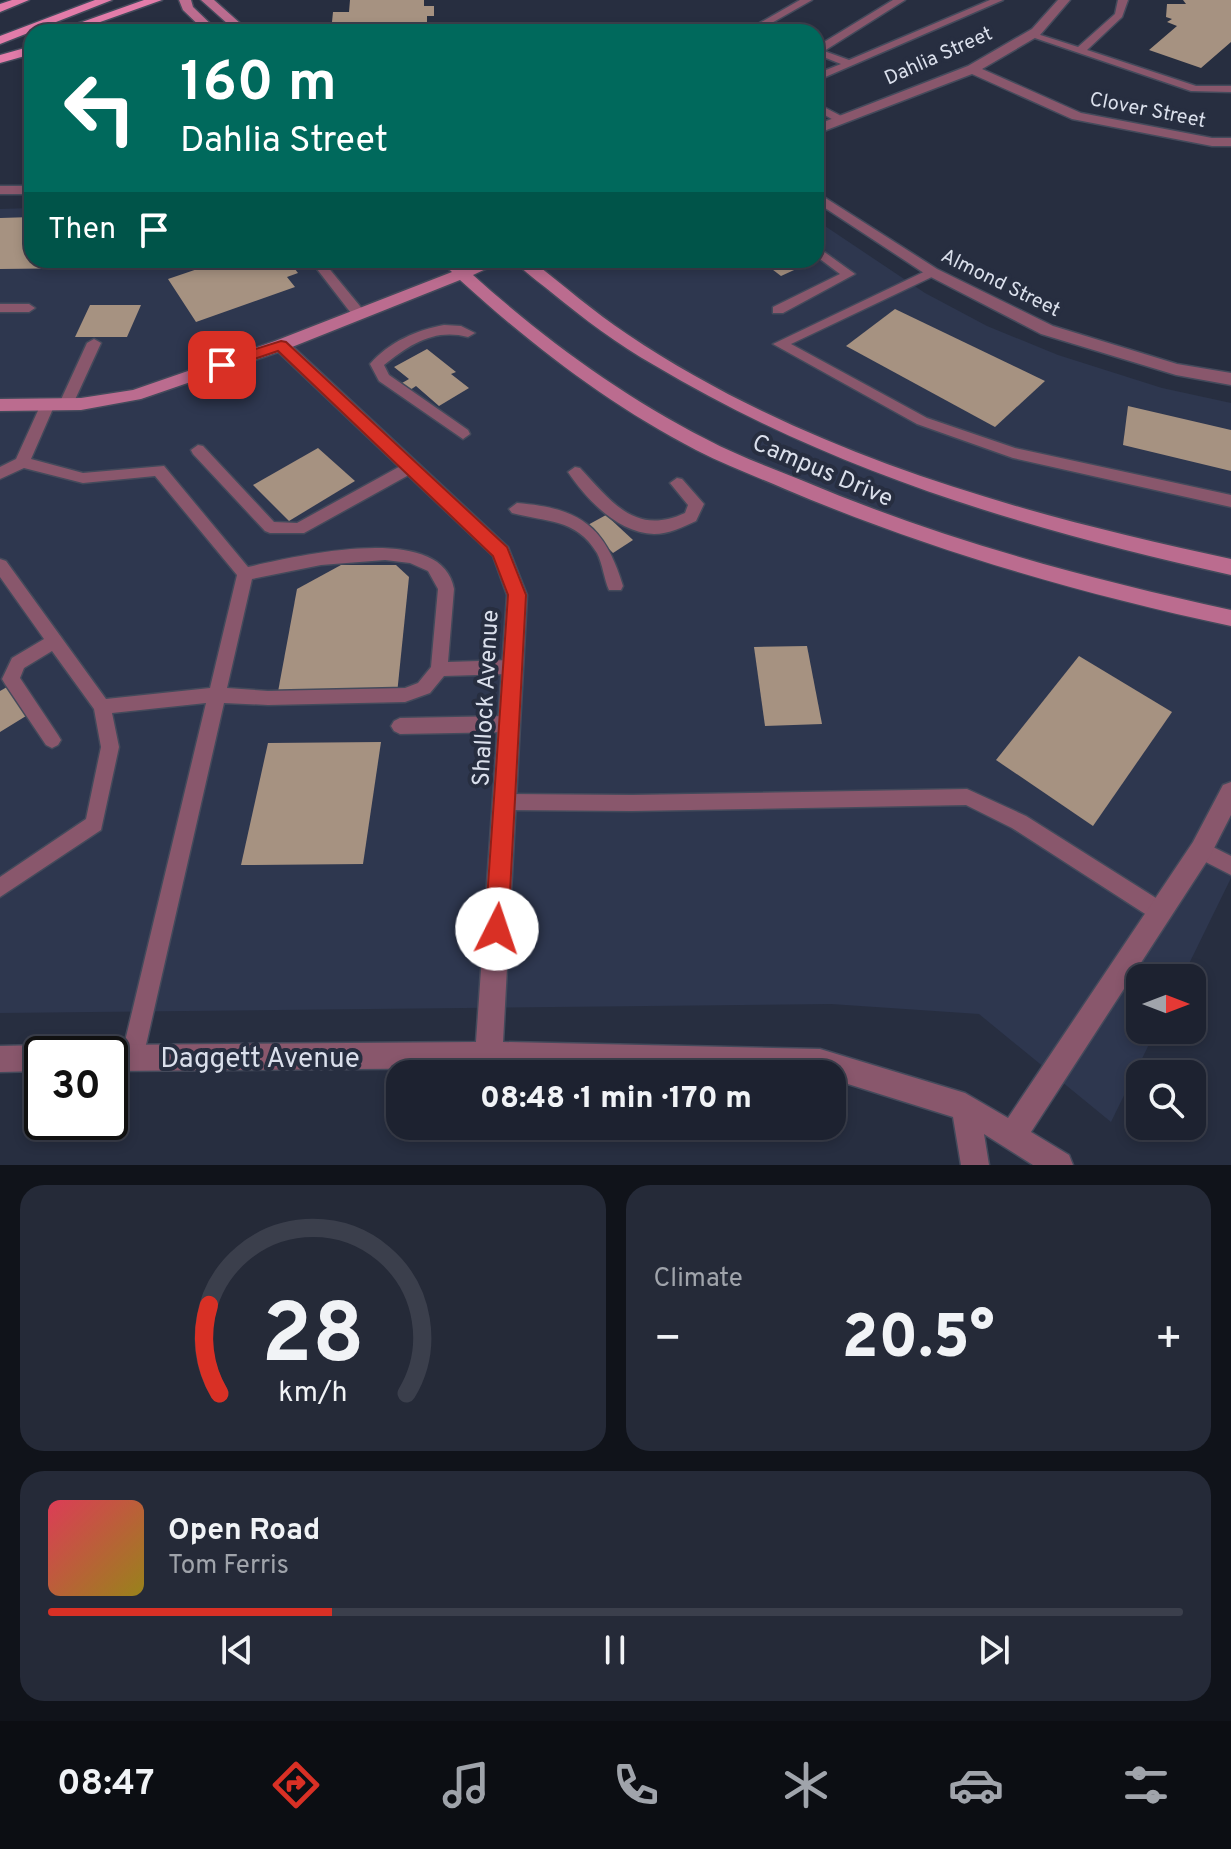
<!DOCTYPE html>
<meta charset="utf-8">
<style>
:root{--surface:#1d2230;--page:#252a38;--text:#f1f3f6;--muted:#a0a4ab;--line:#3b3f4c;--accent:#d93025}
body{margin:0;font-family:Overpass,sans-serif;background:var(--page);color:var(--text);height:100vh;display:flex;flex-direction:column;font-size:30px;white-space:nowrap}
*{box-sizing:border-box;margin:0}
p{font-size:26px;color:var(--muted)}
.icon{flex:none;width:44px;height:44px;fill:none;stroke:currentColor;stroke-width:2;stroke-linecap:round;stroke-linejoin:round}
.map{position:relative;height:1165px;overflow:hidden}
.details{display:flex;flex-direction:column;gap:20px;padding:20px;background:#10131a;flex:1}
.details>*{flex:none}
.top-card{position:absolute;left:24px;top:24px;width:800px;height:244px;border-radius:24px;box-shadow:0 4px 12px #0003,0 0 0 2px var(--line);background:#00695c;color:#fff;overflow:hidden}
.needle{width:52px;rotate:90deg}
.controls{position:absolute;left:1126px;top:964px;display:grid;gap:16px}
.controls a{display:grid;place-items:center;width:80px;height:80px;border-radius:16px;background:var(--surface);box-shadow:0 4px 12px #0003,0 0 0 2px var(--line);font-size:40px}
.speed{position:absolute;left:24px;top:1036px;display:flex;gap:16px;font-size:40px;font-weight:700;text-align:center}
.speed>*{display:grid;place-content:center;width:104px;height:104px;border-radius:50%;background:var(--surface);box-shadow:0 4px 12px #0003,0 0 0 2px var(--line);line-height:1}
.speed .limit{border:4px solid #111;border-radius:12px;background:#fff;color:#111}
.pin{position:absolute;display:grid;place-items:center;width:68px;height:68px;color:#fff;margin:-34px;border-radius:16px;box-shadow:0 4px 12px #0006}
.me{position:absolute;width:88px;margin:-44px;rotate:4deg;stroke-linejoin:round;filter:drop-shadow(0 0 6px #0008)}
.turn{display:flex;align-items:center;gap:28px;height:168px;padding:0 24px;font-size:36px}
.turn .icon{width:104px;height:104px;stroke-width:2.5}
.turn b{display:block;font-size:56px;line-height:68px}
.then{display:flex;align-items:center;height:76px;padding:0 24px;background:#0003;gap:16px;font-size:30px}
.big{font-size:60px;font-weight:800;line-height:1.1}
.details .tile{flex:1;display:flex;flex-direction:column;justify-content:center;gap:12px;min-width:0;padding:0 28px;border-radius:24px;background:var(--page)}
.details .dial{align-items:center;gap:0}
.dial svg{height:208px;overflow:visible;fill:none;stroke:var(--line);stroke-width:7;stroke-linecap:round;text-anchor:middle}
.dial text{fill:var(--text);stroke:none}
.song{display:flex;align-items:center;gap:24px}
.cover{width:96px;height:96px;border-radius:12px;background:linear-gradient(135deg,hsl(350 70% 55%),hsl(50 70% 35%))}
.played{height:8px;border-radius:4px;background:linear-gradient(90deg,var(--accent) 25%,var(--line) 25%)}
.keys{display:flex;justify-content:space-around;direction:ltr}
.heat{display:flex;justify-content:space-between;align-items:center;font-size:44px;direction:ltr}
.details .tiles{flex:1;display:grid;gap:20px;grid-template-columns:1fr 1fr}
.tile:last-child{grid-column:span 2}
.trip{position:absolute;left:386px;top:1060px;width:460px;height:80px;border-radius:24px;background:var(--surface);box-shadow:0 4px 12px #0003,0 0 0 2px var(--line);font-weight:800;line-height:80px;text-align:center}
.menu{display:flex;height:128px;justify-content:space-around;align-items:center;background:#0c0e13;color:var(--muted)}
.menu .icon{width:56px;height:56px}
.menu .current{color:var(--accent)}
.menu b{font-size:36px;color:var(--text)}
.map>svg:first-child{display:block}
.built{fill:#2e374f}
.building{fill:#a69281}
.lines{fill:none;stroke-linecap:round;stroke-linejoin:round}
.lane-casing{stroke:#444a5b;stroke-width:3}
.street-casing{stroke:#444a5b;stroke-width:3}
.secondary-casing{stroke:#444a5b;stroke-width:3}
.primary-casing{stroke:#444a5b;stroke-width:3}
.lane{fill:#89576c;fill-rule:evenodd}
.street{fill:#89576c;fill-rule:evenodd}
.secondary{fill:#bb6c8f;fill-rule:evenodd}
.primary{fill:#e27ca9;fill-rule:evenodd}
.route{fill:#d93025;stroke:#8d1f18;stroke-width:2}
.labels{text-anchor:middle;stroke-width:8;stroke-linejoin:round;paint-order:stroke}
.far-street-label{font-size:20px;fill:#dadfeb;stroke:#272e40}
.street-label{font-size:24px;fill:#dadfeb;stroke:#272e40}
.near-street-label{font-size:28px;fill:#dadfeb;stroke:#272e40}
</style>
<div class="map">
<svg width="1231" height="1165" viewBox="0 0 1231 1165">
<rect width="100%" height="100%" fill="#272e40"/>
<polygon class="built" points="32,208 32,260 816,260 816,220 925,293 987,326 1058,355 1162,388 1231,403 1231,878 1182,978 1140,978 1140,1030 1156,1030 1111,1122 979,1014 831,1004 0,1013 0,209"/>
<g class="building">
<polygon points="350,0 424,0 424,6 434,6 434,16 427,16 427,23 448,32 331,32 333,12 349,12"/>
<polygon points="1183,0 1231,0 1231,42 1201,68 1149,50 1177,26 1167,22 1172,19 1166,17 1167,4 1186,4"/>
<polygon points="32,217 32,260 90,260 86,268 0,269 0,218"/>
<polygon points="224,260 288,260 298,273 287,277 295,287 196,322 168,279"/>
<polygon points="760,260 816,260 781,276"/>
<polygon points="90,305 141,305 127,337 75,337"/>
<polygon points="895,309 1045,381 995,427 846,346"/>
<polygon points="427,349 456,372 451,374 469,388 439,406 416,386 410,390 402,383 409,379 394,367"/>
<polygon points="1128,406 1231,430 1231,471 1123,445"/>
<polygon points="318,448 355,481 289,521 253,485"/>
<polygon points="606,515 633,540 613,553 586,526"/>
<polygon points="341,565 396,565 409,577 397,694 277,697 297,589"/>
<polygon points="807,646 822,724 765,726 754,647"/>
<polygon points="1079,656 1172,712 1093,826 996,760"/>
<polygon points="7,687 26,716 0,732 0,691"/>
<polygon points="381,742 363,864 241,865 268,743"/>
</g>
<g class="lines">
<defs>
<g id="lane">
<polygon points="800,0 812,0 756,32 744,32"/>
<polygon points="893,0 905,0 824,51 849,60 990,0 1003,0 816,81 816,74 841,64 816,54 816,47"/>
<polygon points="1118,0 1128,0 1122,17 1087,50 1196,86 1231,86 1231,92 1191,91 1026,35 1031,32 1078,47 1115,14"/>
<polygon points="816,103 845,118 846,120 837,122 816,110"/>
<polygon points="816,246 855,274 783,313 773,313 773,307 840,274 816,256"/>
<polygon points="310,260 322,260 364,311 364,317 354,317"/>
<polygon points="932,268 938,272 936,275 791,344 927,418 1015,448 1231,495 1231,507 1013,458 917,424 773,344"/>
<polygon points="0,304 29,304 35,308 29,312 0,312"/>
<path d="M444,325L461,326L475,333L468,337C435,328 410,344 384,365L389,375L468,430L470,434L463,439L379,381L370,364C389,342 417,330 444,325Z"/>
<polygon points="94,339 101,343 73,404 66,409 61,407 59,404 87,343"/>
<path d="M48,399L55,404L31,459L83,473L164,466L248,567C294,557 442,520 454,589L448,662L513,660L519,662L521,667L519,672L513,674L444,676L430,693L405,702L268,705L224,703L143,1058L140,1066L132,1069L124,1066L121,1058L206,703L112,713L119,747L101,830L0,897V877L86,819L101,747L94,709L52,651L24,668L20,678L58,735L61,740L58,745L52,748L46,745L5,684L2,679L12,658L44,639L0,577V559L6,561L106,699L210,688L237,575L155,476L83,483L24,468L0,479V467L16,459L41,404ZM385,560L410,563L428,571L438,589L431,667L418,683L405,688L268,691L227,688L252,579L321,565Z"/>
<polygon points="198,445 203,446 274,522 297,523 406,463 411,462 418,467 416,471 304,533 270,533 265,531 193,454 191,450"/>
<path d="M575,467L580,468C612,502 635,536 685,513L688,505L670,483L677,478L682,479L704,504L696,521C683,527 669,534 654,534C618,533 586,499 568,472Z"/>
<path d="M517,503C580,508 605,526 623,586L621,590H609C604,579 603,565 597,553C576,518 545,522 512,513L509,509Z"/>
<polygon points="509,716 515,719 518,724 515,729 509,732 400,734 394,731 391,726 394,721 400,718"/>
<polygon points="967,789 1026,816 1167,905 1170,912 1167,919 1160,922 1153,919 1012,828 966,805 632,811 505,810 498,808 496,802 498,796 505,794 632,795"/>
<polygon points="1201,841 1231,856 1231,875 1194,856 1191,850 1194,844"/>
</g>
<g id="street">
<polygon points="1058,0 1070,0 1040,35 982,69 1081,113 1212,138 1231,138 1231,146 1212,146 1072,119 972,74 816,134 816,125 968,66 1032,29"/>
<rect x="0" y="186" width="32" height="8"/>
<polygon points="816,192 937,269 1053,326 1177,364 1231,373 1231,385 1176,375 1041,334 927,275 816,202"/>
<polygon points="281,340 287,341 508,547 527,595 503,1042 820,1049 965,1093 1008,1118 1193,842 1223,785 1231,782 1231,815 1209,858 1031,1132 1069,1155 1073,1165 1033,1165 984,1134 989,1165 961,1165 953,1117 832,1079 832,1074 489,1068 110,1071 110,1054 98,1054 101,1049 110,1045 476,1042 507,595 493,556 275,349 273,345"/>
<polygon points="42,1045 51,1049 54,1054 42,1054 42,1071 0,1072 0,1046"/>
</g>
<g id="secondary">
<polygon points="179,0 191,0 193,7 219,32 206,32 183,10"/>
<polygon points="201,0 214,0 250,32 237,32"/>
<path d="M439,260H456L464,267L483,260H505L473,275C543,338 622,396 706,439C736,455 769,467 801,480C940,539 1084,578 1231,610V626C1078,593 929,550 785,489C755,476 725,465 696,450C611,406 531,345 460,280L287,349L141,399L81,410L0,411V399L81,398L133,390L275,341L452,272Z"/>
<path d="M514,260H531C563,285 594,312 627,334C807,455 1021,514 1231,559V575C1029,530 833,472 654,365C617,344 584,319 551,292C539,282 524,272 514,260Z"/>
</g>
<g id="primary">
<polygon points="12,0 29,0 0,12 0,4"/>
<polygon points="95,0 112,0 0,44 0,36"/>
<polygon points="144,0 162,0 72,32 54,32"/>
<polygon points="126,24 183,28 189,32 93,32"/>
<polygon points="32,46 32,54 0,63 0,55"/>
</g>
</defs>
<use href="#lane" class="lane-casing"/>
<use href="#street" class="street-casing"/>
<use href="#secondary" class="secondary-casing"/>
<use href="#primary" class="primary-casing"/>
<use href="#lane" class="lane"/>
<use href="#street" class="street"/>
<use href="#secondary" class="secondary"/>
<use href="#primary" class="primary"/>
</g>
<polygon class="route" points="281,341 286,342 507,547 526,595 508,929 505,937 497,940 489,937 485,929 508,595 493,556 278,351 222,370 215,365 217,361"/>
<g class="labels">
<g class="far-street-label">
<text transform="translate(938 55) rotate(-24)" y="7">Dahlia Street</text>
<text transform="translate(1148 109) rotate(11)" y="7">Clover Street</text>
<text transform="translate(1001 282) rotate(26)" y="7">Almond Street</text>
</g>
<g class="street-label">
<text transform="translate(823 470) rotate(23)" y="8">Campus Drive</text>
<text transform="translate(485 698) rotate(-87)" y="8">Shallock Avenue</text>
</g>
<g class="near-street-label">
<text x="260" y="1067">Daggett Avenue</text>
</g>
</g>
</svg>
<div class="controls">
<a><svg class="needle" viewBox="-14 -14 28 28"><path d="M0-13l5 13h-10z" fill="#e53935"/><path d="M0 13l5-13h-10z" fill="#a0a4ab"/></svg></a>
<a><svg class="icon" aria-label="search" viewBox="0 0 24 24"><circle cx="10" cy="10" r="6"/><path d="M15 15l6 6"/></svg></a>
</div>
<div class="speed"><div class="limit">30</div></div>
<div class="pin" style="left:222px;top:365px;background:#d93025"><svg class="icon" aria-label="arrive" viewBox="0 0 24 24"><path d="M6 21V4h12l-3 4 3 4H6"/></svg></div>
<svg class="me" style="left:497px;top:929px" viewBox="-20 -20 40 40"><circle r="19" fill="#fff"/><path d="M0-13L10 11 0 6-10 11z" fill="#d93025"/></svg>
<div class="trip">08:48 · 1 min · 170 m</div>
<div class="top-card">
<div class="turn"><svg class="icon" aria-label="left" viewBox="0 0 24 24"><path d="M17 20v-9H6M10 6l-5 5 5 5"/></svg><div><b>160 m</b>Dahlia Street</div></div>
<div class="then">Then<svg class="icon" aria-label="arrive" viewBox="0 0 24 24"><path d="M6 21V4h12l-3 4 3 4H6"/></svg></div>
</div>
</div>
<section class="details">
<div class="tiles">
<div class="tile dial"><svg viewBox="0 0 100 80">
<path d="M14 69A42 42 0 1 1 86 69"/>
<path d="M14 69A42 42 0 0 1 10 35" stroke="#d93025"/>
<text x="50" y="56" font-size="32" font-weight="700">28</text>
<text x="50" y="72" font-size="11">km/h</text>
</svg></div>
<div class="tile"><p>Climate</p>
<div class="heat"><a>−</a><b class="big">20.5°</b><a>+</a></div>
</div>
<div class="tile">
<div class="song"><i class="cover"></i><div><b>Open Road</b><p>Tom Ferris</p></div></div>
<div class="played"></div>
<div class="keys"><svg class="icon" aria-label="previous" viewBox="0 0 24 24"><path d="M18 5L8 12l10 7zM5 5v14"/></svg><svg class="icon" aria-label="pause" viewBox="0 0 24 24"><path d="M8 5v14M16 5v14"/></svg><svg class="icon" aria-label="next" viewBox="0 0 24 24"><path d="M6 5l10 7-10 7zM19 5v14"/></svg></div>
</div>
</div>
</section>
<nav class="menu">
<b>08:47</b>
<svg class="icon current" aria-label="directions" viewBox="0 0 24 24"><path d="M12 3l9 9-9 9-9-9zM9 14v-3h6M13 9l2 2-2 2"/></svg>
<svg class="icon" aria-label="music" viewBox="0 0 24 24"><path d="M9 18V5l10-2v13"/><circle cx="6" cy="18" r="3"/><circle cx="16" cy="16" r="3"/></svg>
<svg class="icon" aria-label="phone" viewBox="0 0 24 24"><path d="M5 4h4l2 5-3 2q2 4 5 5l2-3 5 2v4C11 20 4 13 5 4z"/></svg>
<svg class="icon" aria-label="climate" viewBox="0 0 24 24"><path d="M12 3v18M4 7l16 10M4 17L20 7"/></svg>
<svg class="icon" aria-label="car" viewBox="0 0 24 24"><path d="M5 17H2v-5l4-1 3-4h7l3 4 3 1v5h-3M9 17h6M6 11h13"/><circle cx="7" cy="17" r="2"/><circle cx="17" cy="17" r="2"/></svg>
<svg class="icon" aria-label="filters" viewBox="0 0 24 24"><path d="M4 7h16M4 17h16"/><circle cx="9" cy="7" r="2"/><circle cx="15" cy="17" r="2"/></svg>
</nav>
